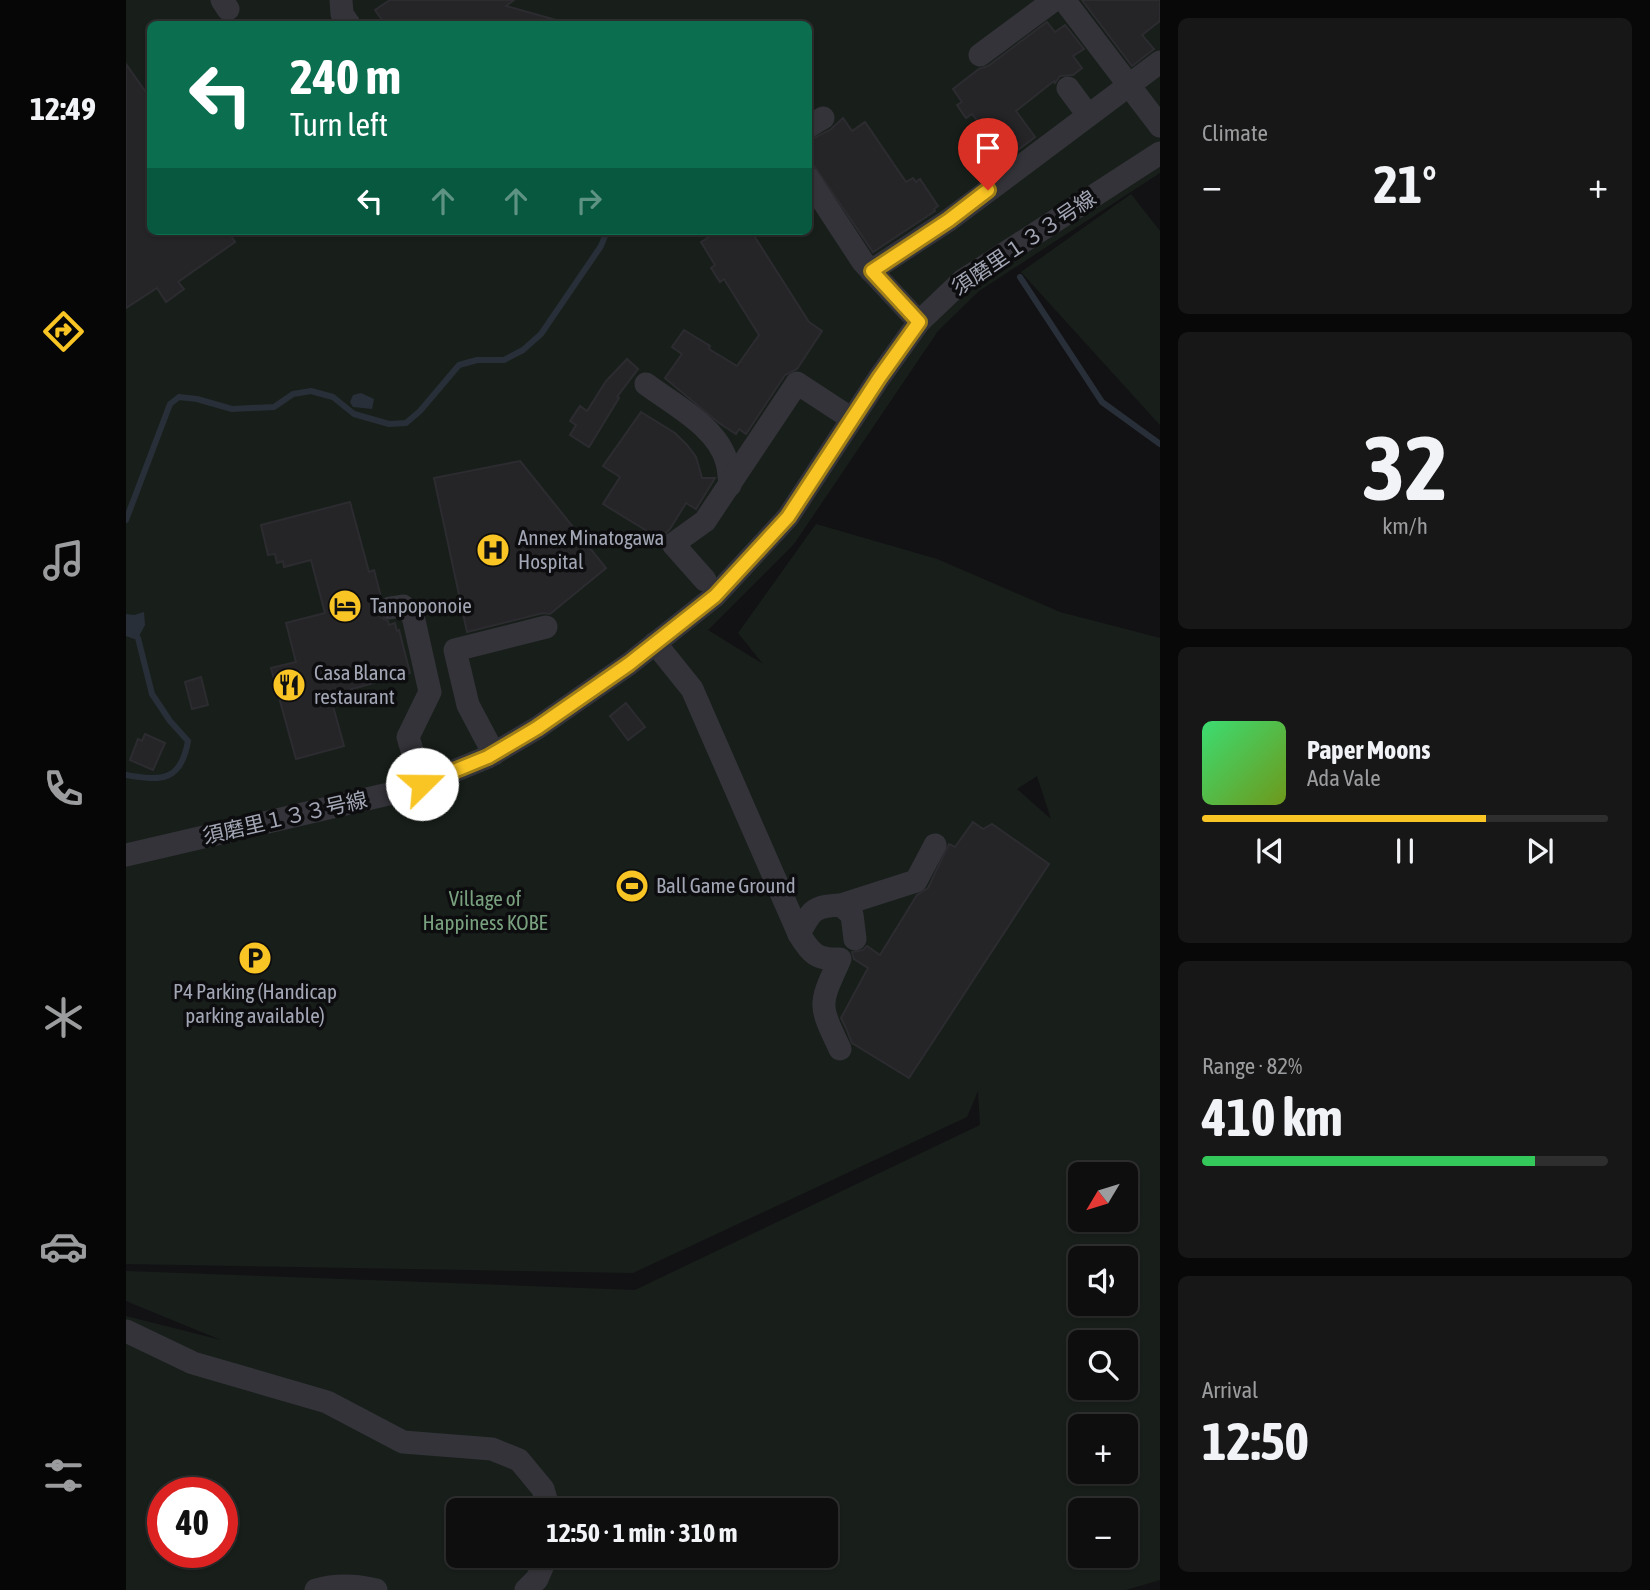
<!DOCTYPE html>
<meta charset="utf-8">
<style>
:root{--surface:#0e0e0f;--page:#171718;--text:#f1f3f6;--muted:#9b9c9e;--line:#2e2e2f;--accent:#f9c524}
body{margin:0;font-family:"Asap Condensed","Noto Sans JP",sans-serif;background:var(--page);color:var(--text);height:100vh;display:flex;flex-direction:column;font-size:26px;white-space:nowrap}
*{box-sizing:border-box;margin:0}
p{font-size:23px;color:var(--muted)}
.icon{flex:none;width:38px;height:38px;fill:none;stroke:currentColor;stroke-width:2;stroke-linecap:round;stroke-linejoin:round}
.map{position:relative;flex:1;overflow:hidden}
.sheet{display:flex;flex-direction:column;gap:18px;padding:18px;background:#080808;width:490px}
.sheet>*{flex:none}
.banner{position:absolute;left:21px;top:21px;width:665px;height:214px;border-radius:10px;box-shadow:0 2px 5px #0004,0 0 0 2px var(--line);background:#0b6e4f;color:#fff;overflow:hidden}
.needle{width:46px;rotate:232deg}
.controls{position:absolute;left:942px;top:1162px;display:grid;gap:14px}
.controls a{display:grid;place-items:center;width:70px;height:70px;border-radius:10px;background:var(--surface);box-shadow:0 2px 5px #0004,0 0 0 2px var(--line);font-size:35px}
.speed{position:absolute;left:21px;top:1477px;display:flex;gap:14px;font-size:35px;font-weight:700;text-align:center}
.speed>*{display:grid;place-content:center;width:91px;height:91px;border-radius:50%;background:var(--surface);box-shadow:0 2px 5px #0004,0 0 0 2px var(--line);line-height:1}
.speed .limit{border:10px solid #d22;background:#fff;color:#111}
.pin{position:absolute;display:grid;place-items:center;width:60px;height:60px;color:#fff;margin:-72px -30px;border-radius:50% 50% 50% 0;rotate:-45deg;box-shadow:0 0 7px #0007}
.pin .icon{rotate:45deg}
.me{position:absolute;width:77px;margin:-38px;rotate:68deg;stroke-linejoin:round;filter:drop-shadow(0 0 5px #0008)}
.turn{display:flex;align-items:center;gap:24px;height:147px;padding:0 28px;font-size:32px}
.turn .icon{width:91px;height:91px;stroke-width:2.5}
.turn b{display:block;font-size:49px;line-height:60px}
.lanes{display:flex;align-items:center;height:66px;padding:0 28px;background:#0003;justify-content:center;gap:35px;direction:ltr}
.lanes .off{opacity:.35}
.big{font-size:52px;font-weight:700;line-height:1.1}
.sheet .widget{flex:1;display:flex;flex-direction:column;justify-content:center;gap:10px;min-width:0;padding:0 24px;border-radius:10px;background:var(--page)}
.sheet .dial{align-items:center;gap:0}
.dial b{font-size:91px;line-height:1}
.song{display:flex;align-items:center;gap:21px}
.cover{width:84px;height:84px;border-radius:10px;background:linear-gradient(135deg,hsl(140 70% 55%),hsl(80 70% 35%))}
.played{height:7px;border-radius:4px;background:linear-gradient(90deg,var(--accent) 70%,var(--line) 70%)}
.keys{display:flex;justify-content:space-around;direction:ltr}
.heat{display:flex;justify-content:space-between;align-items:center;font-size:38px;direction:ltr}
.charge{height:10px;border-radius:5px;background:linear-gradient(90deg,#34c759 82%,var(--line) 0)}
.trip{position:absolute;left:320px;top:1498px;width:392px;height:70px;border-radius:10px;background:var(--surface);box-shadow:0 2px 5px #0004,0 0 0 2px var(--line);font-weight:700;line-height:70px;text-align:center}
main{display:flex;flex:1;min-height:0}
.menu{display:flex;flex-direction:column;width:126px;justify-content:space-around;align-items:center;background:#060606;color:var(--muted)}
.menu .icon{width:49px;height:49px}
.menu .current{color:var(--accent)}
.menu b{font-size:32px;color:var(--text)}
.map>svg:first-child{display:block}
.green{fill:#181f1a;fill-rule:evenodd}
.water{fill:#282f38}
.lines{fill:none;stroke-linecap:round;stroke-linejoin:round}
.stream{stroke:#282f38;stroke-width:6}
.building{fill:#252528;stroke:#2c2c30;stroke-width:2}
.minor{stroke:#333339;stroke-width:23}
.route-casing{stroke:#a28017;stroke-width:18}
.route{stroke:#f9c524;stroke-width:12}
.labels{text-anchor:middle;stroke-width:7;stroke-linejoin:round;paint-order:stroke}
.street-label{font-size:21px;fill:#a3a7b5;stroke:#0d0d0f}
.poi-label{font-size:21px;fill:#a3a7b5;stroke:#0d0d0f;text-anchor:start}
.park-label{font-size:21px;fill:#79a17f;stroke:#0d0d0f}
</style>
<main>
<nav class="menu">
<b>12:49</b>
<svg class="icon current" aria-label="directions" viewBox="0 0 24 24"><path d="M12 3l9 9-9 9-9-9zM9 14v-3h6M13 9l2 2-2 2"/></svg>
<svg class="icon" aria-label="music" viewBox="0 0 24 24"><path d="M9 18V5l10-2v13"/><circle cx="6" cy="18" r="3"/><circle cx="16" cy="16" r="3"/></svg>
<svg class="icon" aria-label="phone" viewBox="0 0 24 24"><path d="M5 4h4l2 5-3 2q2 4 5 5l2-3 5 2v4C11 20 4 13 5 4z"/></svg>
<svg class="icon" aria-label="climate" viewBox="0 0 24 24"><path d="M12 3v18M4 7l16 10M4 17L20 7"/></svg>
<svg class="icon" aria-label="car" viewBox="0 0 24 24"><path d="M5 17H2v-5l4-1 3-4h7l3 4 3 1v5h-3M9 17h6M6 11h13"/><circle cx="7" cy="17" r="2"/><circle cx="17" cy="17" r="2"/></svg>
<svg class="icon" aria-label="filters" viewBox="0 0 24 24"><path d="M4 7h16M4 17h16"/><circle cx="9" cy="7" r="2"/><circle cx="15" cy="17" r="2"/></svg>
</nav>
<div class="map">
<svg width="1034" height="1590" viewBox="0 0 1034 1590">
<rect width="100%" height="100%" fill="#121214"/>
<g class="green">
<path d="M0,0H1034V173L853,291L812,331L668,544L582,630L637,664L612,633L690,524L811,559L934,612L1034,638V1580L1000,1590H0V1316L95,1340L0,1301V1271L509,1290L854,1125L852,1091L841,1117L507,1273L0,1264ZM24,24H682V231H24ZM911,776L925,819L891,789ZM954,1174H999V1220H954ZM954,1258H999V1304H954ZM954,1342H999V1388H954ZM954,1426H999V1472H954ZM37,1493H96V1552H37ZM332,1510H700V1556H332ZM954,1510H999V1556H954Z"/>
<polygon points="1005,194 1034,231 1034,425 895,272"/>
</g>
<g class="water">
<polygon points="235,393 248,399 246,409 227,407 224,402 227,395"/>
<polygon points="18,612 19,625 12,638 8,639 0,636 0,614 8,615"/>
</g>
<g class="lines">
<g class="stream">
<polyline points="894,277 976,402 1034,444"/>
<polyline points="0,520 44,404 53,397 71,399 106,409 148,407 167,394 185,391 207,397 228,414 263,424 280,423 294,411 333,365 351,360 378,360 397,350 415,334 475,246 481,231"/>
<path d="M0,775C35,781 55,782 62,741L44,721L26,694L12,638"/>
</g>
</g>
<g class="building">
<polygon points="264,0 388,0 380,6 430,20 429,24 259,24 249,10"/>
<polygon points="956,0 1034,0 1034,21 1016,35 1028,49 1006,66"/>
<polygon points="921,22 929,32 939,25 958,49 947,56 956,68 947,75 934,76 929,83 928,81 890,111 909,137 880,159 846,114 840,118 831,105 836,102 827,89 853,69 862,66"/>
<polygon points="0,64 24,98 24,231 102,231 109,242 52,282 58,289 40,302 31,288 0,308"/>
<polygon points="717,118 726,131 739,122 780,182 787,178 790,182 794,179 812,206 808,209 809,211 747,252 682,157 682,141 704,130"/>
<polygon points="593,231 625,231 683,322 696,331 671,369 659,375 620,434 613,429 610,434 593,423 539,378 556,354 546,347 558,330 584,346 583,349 611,366 633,335 598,279 594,282 585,268 589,265 575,242"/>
<polygon points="501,359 512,369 491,397 493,398 463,447 444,435 450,425 444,421 454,406 461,411 480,381"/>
<polygon points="515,412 549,433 561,445 570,457 576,478 589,478 570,509 560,503 544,529 534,539 477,504 494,477 477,466"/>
<polygon points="394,461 480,568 424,614 417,613 341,632 308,478"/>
<polygon points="224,502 243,572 248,570 255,597 251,604 250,611 254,617 262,621 263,625 269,623 271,631 273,630 284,673 204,695 218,746 170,759 145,668 170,662 160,623 199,613 185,560 158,567 157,561 151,563 149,554 142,555 135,525"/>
<polygon points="75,677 82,705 66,709 59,682"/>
<polygon points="500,703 519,727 502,740 484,716"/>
<polygon points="19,734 39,743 27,770 4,760 12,739 16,741"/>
<polygon points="847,822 857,829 866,824 923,864 783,1078 726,1043 720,1028 715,1018 742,968 728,959 726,952 737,950 741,946 754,955 791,895 802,888 823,844 829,847"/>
</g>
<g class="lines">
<g class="minor">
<polyline points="96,0 102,9"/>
<polyline points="215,0 216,14 223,24"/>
<polyline points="938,0 1034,126"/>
<polyline points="854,55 928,0"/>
<polyline points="942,88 962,115"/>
<polyline points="682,127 697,118"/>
<polyline points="682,178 737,262 793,322"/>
<polyline points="745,271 823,220 1034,62"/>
<path d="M520,384C548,405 593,428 601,463C603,470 603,478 604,485"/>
<polyline points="579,580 547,544 579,521 671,383 726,419"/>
<polyline points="264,608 277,606 287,616 304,692 282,737 296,784"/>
<path d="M529,643L566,689L673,934C685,954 691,960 714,959C693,1005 692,1003 714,1049"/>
<polyline points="368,754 342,705 329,650 420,627"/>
<polyline points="0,855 284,789 362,757 411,728 503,664 589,596 662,517 753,378 793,322 836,281 1034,153"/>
<polyline points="715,905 790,881 809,845"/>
<path d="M673,934C685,910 688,906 715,905L726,915L729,939"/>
<polyline points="0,1331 67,1363 201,1402 277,1442 366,1449 393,1460 417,1489 423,1510"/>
<path d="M190,1590C211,1584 230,1585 250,1590"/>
<polyline points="400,1590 411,1579 421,1556"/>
</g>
</g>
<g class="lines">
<defs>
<polyline id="route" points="296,784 362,757 411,728 503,664 589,596 662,517 753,378 793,322 746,271 823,220 862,190"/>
</defs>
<use href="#route" class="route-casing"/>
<use href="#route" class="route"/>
</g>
<defs>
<symbol id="hospital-disc" viewBox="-11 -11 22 22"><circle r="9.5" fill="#f9c524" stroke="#0d0d0f"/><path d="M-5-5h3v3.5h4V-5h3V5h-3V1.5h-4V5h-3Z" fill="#111"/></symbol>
<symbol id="hotel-disc" viewBox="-11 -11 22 22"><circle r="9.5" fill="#f9c524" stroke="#0d0d0f"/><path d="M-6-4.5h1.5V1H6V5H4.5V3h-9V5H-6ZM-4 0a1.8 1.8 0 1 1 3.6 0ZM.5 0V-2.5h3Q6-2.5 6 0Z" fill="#111"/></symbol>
<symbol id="restaurant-disc" viewBox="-11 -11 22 22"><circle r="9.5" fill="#f9c524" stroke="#0d0d0f"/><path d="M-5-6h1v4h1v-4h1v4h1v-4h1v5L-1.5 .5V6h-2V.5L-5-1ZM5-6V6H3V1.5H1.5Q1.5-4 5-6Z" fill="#111"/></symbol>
<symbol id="stadium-disc" viewBox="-11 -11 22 22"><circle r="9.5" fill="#f9c524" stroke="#0d0d0f"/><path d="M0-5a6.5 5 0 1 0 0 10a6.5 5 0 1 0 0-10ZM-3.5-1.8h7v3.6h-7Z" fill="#111"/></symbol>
<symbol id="parking-disc" viewBox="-11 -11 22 22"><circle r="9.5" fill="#f9c524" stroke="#0d0d0f"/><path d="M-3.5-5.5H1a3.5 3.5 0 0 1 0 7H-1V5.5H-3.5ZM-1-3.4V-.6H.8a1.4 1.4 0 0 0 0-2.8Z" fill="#111"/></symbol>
</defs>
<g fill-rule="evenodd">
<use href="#hospital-disc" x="348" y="531" width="38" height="38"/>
<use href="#hotel-disc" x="200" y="587" width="38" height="38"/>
<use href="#restaurant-disc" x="144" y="666" width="38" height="38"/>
<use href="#stadium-disc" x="487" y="867" width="38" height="38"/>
<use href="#parking-disc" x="110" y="939" width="38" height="38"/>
</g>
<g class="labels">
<g class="street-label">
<text transform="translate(898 243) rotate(-34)" y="7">須磨里１３３号線</text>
<text transform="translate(159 818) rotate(-13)" y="7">須磨里１３３号線</text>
</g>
<g class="poi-label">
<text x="392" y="545">Annex Minatogawa<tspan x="392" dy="24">Hospital</tspan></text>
<text x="244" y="613">Tanpoponoie</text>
<text x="188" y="680">Casa Blanca<tspan x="188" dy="24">restaurant</tspan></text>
<text x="530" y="893">Ball Game Ground</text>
<text x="129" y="999" text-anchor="middle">P4 Parking (Handicap<tspan x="129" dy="24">parking available)</tspan></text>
</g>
<g class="park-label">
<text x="359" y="906">Village of<tspan x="359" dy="24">Happiness KOBE</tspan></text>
</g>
</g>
</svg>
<div class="controls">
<a><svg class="needle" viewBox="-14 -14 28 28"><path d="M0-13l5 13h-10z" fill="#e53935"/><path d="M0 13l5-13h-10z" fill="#9b9c9e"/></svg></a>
<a><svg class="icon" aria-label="sound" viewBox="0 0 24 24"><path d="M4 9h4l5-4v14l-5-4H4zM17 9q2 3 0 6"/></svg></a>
<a><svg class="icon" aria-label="search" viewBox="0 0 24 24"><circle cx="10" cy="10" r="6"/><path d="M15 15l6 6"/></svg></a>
<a>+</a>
<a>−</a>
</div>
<div class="speed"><div class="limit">40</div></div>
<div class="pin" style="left:862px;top:190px;background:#d93025"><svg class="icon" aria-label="arrive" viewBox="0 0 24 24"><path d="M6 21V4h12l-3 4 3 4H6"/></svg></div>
<svg class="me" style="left:296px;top:784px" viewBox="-20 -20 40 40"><circle r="19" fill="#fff"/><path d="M0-13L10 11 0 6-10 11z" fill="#f9c524"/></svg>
<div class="trip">12:50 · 1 min · 310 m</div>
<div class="banner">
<div class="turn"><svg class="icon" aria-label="left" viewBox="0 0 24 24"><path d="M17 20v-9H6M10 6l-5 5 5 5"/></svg><div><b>240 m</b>Turn left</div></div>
<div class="lanes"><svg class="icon" aria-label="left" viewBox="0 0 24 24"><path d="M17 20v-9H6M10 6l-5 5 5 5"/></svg><svg class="icon off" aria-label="ahead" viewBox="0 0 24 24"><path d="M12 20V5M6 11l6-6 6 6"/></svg><svg class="icon off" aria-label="ahead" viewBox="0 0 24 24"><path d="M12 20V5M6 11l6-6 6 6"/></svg><svg class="icon off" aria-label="right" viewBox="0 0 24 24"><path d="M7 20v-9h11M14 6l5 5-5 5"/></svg></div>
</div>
</div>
<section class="sheet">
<div class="widget"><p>Climate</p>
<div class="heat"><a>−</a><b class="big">21°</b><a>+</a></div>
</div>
<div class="widget dial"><b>32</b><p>km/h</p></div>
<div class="widget">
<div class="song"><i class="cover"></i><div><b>Paper Moons</b><p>Ada Vale</p></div></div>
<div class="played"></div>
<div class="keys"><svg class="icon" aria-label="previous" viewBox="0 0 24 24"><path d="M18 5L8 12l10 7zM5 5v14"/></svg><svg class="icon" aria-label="pause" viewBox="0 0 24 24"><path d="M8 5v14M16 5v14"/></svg><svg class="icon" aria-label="next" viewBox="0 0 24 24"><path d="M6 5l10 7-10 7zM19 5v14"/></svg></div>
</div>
<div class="widget"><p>Range · 82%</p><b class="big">410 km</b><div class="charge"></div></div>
<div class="widget"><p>Arrival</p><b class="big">12:50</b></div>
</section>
</main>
